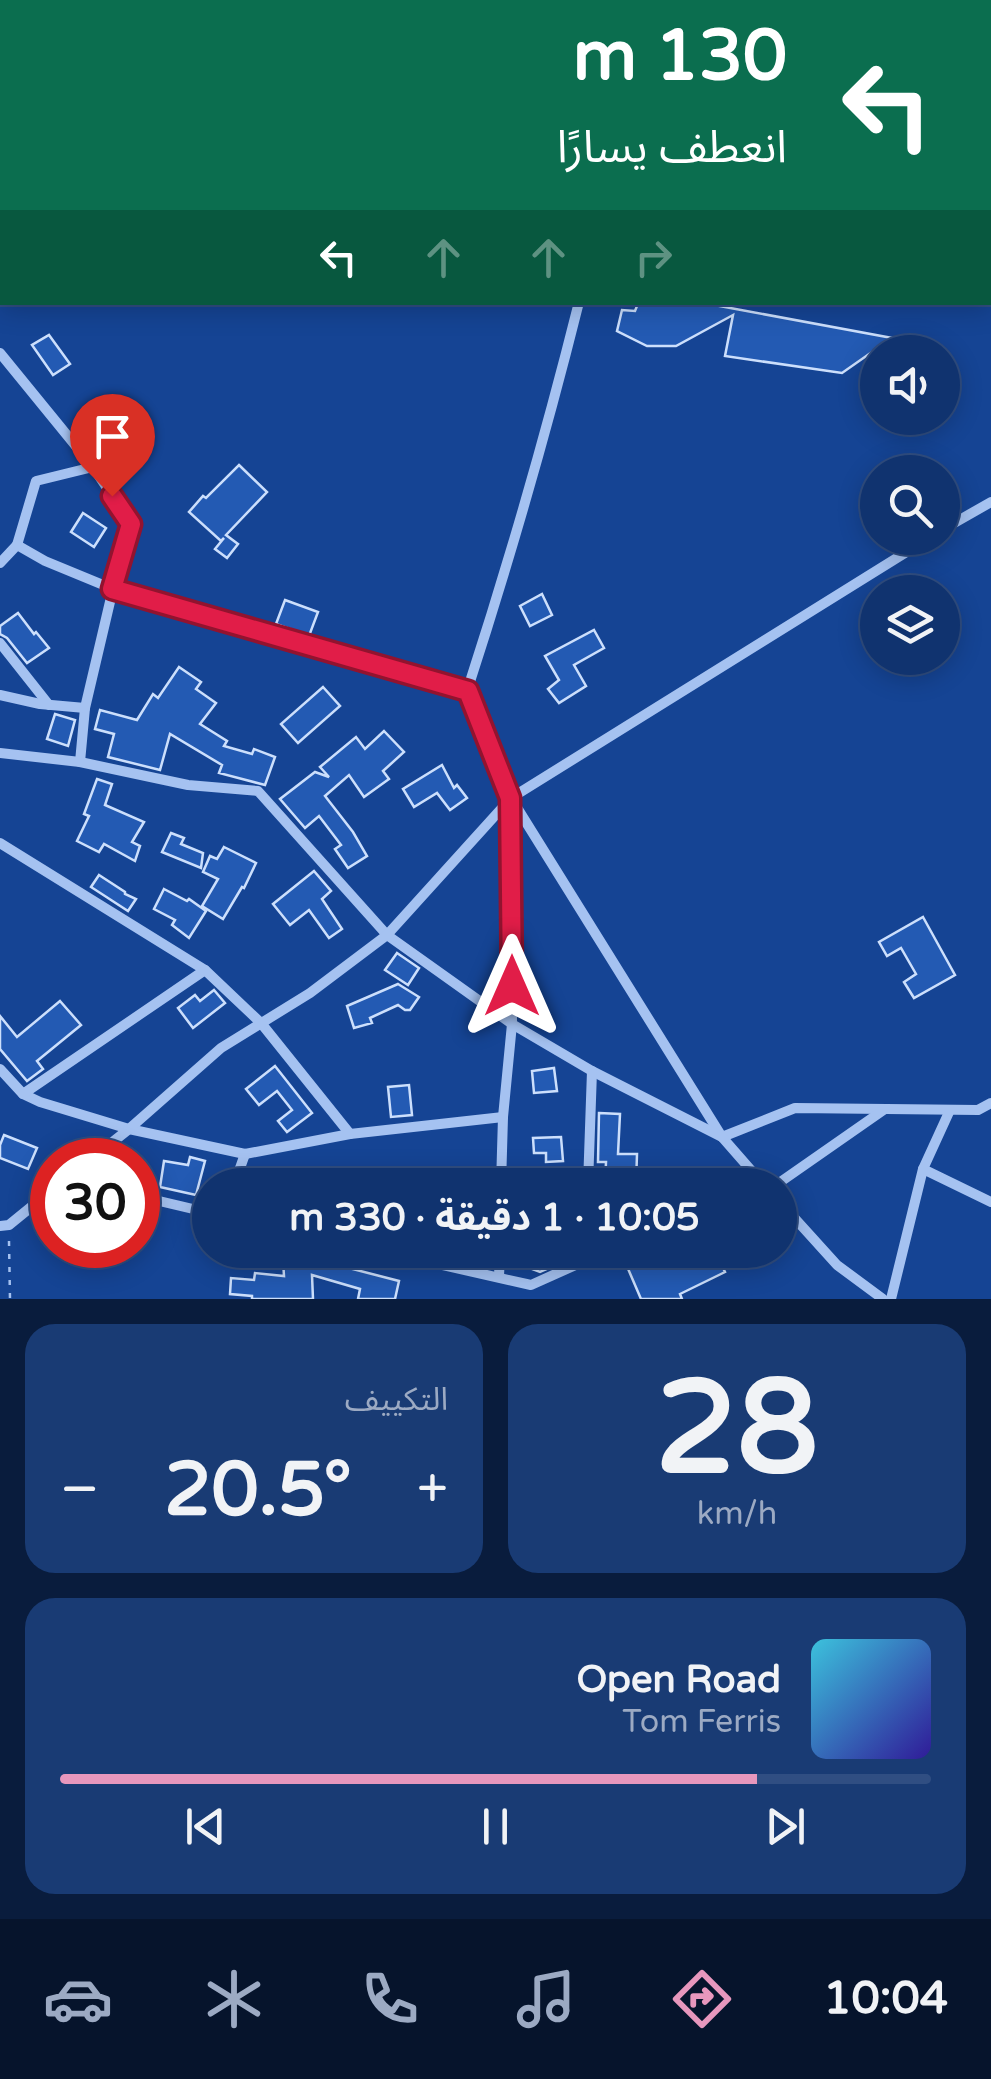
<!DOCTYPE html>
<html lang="ar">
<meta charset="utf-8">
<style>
:root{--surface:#10336f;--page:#193b74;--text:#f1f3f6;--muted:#9caac3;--line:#304e82;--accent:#e797bd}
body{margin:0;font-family:"Varela Round","Noto Sans Arabic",sans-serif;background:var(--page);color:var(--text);direction:rtl;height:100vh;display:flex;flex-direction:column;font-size:38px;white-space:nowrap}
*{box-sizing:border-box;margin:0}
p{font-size:32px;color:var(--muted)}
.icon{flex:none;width:55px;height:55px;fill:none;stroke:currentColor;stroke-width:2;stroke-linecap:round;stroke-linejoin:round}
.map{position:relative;height:1299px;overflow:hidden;direction:ltr}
.details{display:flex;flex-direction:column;gap:25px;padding:25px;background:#091c3d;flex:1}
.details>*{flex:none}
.banner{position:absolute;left:0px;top:0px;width:992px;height:305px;box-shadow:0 5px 25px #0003,0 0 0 2px var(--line);direction:rtl;background:#0b6e4f;color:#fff;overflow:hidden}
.controls{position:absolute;left:860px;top:335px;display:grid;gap:20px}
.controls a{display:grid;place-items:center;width:100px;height:100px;border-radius:50%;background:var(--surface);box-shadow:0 5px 25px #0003,0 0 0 2px var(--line);font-size:50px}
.speed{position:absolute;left:30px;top:1138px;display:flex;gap:20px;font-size:50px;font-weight:700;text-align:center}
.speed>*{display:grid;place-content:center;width:130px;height:130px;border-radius:50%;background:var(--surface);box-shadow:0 5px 25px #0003,0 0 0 2px var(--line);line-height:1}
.speed .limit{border:15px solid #d22;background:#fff;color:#111}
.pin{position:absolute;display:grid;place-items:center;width:85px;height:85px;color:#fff;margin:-102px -42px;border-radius:50% 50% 50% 0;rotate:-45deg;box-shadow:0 0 10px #0007}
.pin .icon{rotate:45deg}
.me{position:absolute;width:110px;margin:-55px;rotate:0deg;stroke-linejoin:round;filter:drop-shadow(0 0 8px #0008)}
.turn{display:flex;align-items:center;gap:35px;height:210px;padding:0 40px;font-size:45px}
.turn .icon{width:130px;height:130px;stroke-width:2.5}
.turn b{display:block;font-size:70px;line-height:85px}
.lanes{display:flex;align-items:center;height:95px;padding:0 40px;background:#0003;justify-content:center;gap:50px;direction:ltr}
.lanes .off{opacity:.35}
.big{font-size:75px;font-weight:700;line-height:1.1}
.details .tile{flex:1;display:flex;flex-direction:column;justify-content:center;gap:15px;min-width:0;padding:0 35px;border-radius:30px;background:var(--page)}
.details .dial{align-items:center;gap:0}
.dial b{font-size:130px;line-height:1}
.song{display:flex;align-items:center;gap:30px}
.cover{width:120px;height:120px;border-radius:15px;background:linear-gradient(135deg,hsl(190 70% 55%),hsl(250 70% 35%))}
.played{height:10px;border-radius:5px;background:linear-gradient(90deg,var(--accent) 80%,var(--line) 80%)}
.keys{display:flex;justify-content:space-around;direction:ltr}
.heat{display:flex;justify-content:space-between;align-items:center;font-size:55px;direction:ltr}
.details .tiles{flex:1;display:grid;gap:25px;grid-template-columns:1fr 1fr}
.tile:last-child{grid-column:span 2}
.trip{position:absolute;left:192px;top:1168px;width:605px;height:100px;border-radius:50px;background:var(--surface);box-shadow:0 5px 25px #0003,0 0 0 2px var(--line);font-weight:700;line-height:100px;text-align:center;direction:rtl}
.menu{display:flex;height:160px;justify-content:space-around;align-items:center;background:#06142c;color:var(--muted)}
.menu .icon{width:70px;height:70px}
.menu .selected{color:var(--accent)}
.menu b{font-size:45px;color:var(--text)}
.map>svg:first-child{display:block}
.building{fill:#235ab3;stroke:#ccdffc;stroke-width:2.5}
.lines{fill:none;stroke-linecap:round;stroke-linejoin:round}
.path{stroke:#a5c2f1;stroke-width:2.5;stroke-dasharray:5 8;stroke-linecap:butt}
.minor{stroke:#a5c2f1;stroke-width:10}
.tertiary{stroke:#a5c2f1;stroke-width:18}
.trunk{stroke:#f7faff;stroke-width:28}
.route-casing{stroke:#92132f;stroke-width:25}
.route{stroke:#e11d48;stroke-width:18}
</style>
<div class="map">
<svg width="991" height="1299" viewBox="0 0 991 1299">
<rect width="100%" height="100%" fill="#154494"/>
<g class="building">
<polygon points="647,302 698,302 892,338 842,373 725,356 733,315 676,346 647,346 617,331 622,310 635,311 637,306"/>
<polygon points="49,335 70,364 53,375 32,345"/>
<polygon points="239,465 267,492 226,535 238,544 227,558 215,549 224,538 221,541 189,512 203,496 206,498"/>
<polygon points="83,513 106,528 94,547 71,532"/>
<polygon points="542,594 552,615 530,626 520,606"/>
<polygon points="285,600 318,612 309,636 276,624"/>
<polygon points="18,613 34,634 36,632 49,648 27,663 7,638 0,634 0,626"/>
<polygon points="594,630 604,648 574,665 586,686 559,703 548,689 559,680 545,656"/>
<polygon points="179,667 201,682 196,689 216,703 200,724 227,741 224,746 252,754 254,749 275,757 265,785 219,773 222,765 170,734 160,770 108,757 114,734 95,729 100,710 137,720 153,694 158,698"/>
<polygon points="323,687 340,706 298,743 281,724"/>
<polygon points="55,714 75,720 68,746 47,739"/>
<polygon points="384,731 404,752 383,771 389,779 364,797 349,775 325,796 353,832 367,856 348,868 335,849 341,845 319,816 305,828 280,799 315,772 329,777 320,767 356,737 365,749"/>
<polygon points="442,765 454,788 457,785 467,798 450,810 437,793 414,807 403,789"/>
<polygon points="97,779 112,784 105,805 144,822 132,842 140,846 135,861 104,844 99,852 77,841 89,816 84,814"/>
<polygon points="171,833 184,838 181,844 203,853 201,868 162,852"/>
<polygon points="224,847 256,863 244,888 242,887 223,919 202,906 218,879 203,872 210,856 217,859"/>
<polygon points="314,871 331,891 322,899 342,929 329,938 309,910 290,925 273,904"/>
<polygon points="99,875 125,892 125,894 136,899 128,911 91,887"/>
<polygon points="164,889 187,901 189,899 206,911 189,938 172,925 175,920 154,909"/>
<polygon points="923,917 955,975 914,998 904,982 916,974 901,948 887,956 879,942"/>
<polygon points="397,953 419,968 408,985 385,970"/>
<polygon points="398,984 419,997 410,1010 405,1010 398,1005 370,1018 372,1023 354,1028 347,1006"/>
<polygon points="214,990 225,1003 193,1028 178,1008 195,995 200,1001"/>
<polygon points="60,1001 81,1025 37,1061 43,1069 27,1081 0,1049 0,1016 17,1037"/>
<polygon points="275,1066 312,1113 287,1132 278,1121 292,1110 277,1091 259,1105 246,1089"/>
<polygon points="554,1068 557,1091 534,1093 532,1071"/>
<polygon points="409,1085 412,1115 391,1117 388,1087"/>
<polygon points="599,1113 620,1114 618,1154 637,1154 636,1185 605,1185 606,1162 598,1162"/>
<polygon points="4,1135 37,1148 28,1169 0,1158 0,1145"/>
<polygon points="561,1137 563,1161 546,1162 546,1153 534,1153 533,1138"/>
<polygon points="190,1157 205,1161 196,1195 160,1187 164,1161 188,1165"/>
<polygon points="534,1250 581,1250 574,1256 554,1265 552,1263 551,1267 540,1272 527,1267"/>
<polygon points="659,1250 714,1250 725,1272 680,1294 682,1299 641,1299 626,1264"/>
<polygon points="314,1259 399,1281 395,1299 358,1299 360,1289 312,1275 313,1299 252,1299 252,1296 230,1294 231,1278 254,1280 255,1273 284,1276 283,1260"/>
</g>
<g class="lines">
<polyline class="path" points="9,1241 10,1299"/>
<g class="minor">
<polyline points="390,0 401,2"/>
<polyline points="76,2 76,0"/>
<polyline points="462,2 463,0"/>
<polyline points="0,353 93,467 131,524 113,589 85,708 80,762"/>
<path d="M93,467L36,481L17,545L45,561L113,589L467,691C509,562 546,434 579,302"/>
<polyline points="942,530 991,502"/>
<polyline points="0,563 17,545"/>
<polyline points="0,643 49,705"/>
<polyline points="467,691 511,798 722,1137 795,1108 978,1110 991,1103"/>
<polyline points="0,695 40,704 85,708"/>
<polyline points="0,753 80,762 188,785 258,791 387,935 512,1024 592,1071 722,1137 764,1185"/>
<polyline points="0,843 205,970 261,1023 350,1134"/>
<polyline points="0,1069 23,1094 40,1102 129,1129 245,1154 350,1134 503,1117"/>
<polyline points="23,1094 205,970"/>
<polyline points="950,1110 923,1169 991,1202"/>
<polyline points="90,1160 129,1129 221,1048 310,993 387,935 511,798 929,538"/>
<polyline points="234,1185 245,1154"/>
<polyline points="501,1185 503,1117 512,1024 511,799"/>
<polyline points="588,1185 592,1071"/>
<polyline points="729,1185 753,1172"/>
<polyline points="776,1185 885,1109"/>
<polyline points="138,1196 210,1213"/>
<polyline points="780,1202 837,1265 883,1299"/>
<polyline points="0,1226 9,1225 52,1190"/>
<polyline points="376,1250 531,1285 609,1250"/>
<polyline points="499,1277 500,1250"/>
<polyline points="891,1299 923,1169"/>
</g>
<g class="tertiary">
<polyline points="0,107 2,108"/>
<polyline points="990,247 991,247"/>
</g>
<g class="trunk">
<polyline points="962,0 963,2"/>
<polyline points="990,46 991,48"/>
</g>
</g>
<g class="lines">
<defs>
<polyline id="route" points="112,496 131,524 112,589 468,691 510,798 512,986"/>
</defs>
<use href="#route" class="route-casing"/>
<use href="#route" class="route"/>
</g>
</svg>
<div class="controls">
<a><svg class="icon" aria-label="sound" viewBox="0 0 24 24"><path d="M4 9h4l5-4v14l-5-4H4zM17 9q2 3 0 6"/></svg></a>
<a><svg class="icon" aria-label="search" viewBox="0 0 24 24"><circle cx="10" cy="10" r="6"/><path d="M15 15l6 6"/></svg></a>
<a><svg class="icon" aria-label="layers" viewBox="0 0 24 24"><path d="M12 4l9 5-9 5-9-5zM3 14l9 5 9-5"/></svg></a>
</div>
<div class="speed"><div class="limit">30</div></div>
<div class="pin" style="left:112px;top:496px;background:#d93025"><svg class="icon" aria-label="arrive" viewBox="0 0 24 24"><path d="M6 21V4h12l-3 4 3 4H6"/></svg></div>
<svg class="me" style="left:512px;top:986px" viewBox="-20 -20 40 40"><path d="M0-17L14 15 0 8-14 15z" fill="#e11d48" stroke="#fff" stroke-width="4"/></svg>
<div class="trip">10:05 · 1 دقيقة · 330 m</div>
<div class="banner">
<div class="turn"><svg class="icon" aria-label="left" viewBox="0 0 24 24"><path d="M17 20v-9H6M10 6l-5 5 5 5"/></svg><div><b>130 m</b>انعطف يسارًا</div></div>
<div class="lanes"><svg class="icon" aria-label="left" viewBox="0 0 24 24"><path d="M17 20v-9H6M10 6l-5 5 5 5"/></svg><svg class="icon off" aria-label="ahead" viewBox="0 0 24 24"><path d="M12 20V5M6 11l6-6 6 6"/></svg><svg class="icon off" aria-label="ahead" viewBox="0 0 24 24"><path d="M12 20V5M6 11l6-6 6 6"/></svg><svg class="icon off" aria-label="right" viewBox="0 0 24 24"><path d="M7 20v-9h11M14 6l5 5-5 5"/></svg></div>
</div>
</div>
<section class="details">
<div class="tiles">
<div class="tile dial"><b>28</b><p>km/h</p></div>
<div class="tile"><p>التكييف</p>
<div class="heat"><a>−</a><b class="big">20.5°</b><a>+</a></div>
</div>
<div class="tile">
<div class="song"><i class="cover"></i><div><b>Open Road</b><p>Tom Ferris</p></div></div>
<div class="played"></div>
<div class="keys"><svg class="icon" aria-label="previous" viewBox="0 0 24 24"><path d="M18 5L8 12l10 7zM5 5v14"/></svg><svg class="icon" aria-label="pause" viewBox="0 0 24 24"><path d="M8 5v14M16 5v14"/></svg><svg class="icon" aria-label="next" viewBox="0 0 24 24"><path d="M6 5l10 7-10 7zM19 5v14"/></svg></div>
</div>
</div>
</section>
<nav class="menu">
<b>10:04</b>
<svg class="icon selected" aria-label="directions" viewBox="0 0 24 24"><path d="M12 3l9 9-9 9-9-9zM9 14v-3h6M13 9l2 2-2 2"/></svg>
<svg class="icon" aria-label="music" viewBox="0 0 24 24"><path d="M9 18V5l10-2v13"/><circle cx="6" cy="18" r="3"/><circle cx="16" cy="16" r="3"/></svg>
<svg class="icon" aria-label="phone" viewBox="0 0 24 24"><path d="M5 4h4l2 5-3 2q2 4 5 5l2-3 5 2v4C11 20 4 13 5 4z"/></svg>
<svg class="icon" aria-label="climate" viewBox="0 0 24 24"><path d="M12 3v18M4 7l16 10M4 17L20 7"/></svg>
<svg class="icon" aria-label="car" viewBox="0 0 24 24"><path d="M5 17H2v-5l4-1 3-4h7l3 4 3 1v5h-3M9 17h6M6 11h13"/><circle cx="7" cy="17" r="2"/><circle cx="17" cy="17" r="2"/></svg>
</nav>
